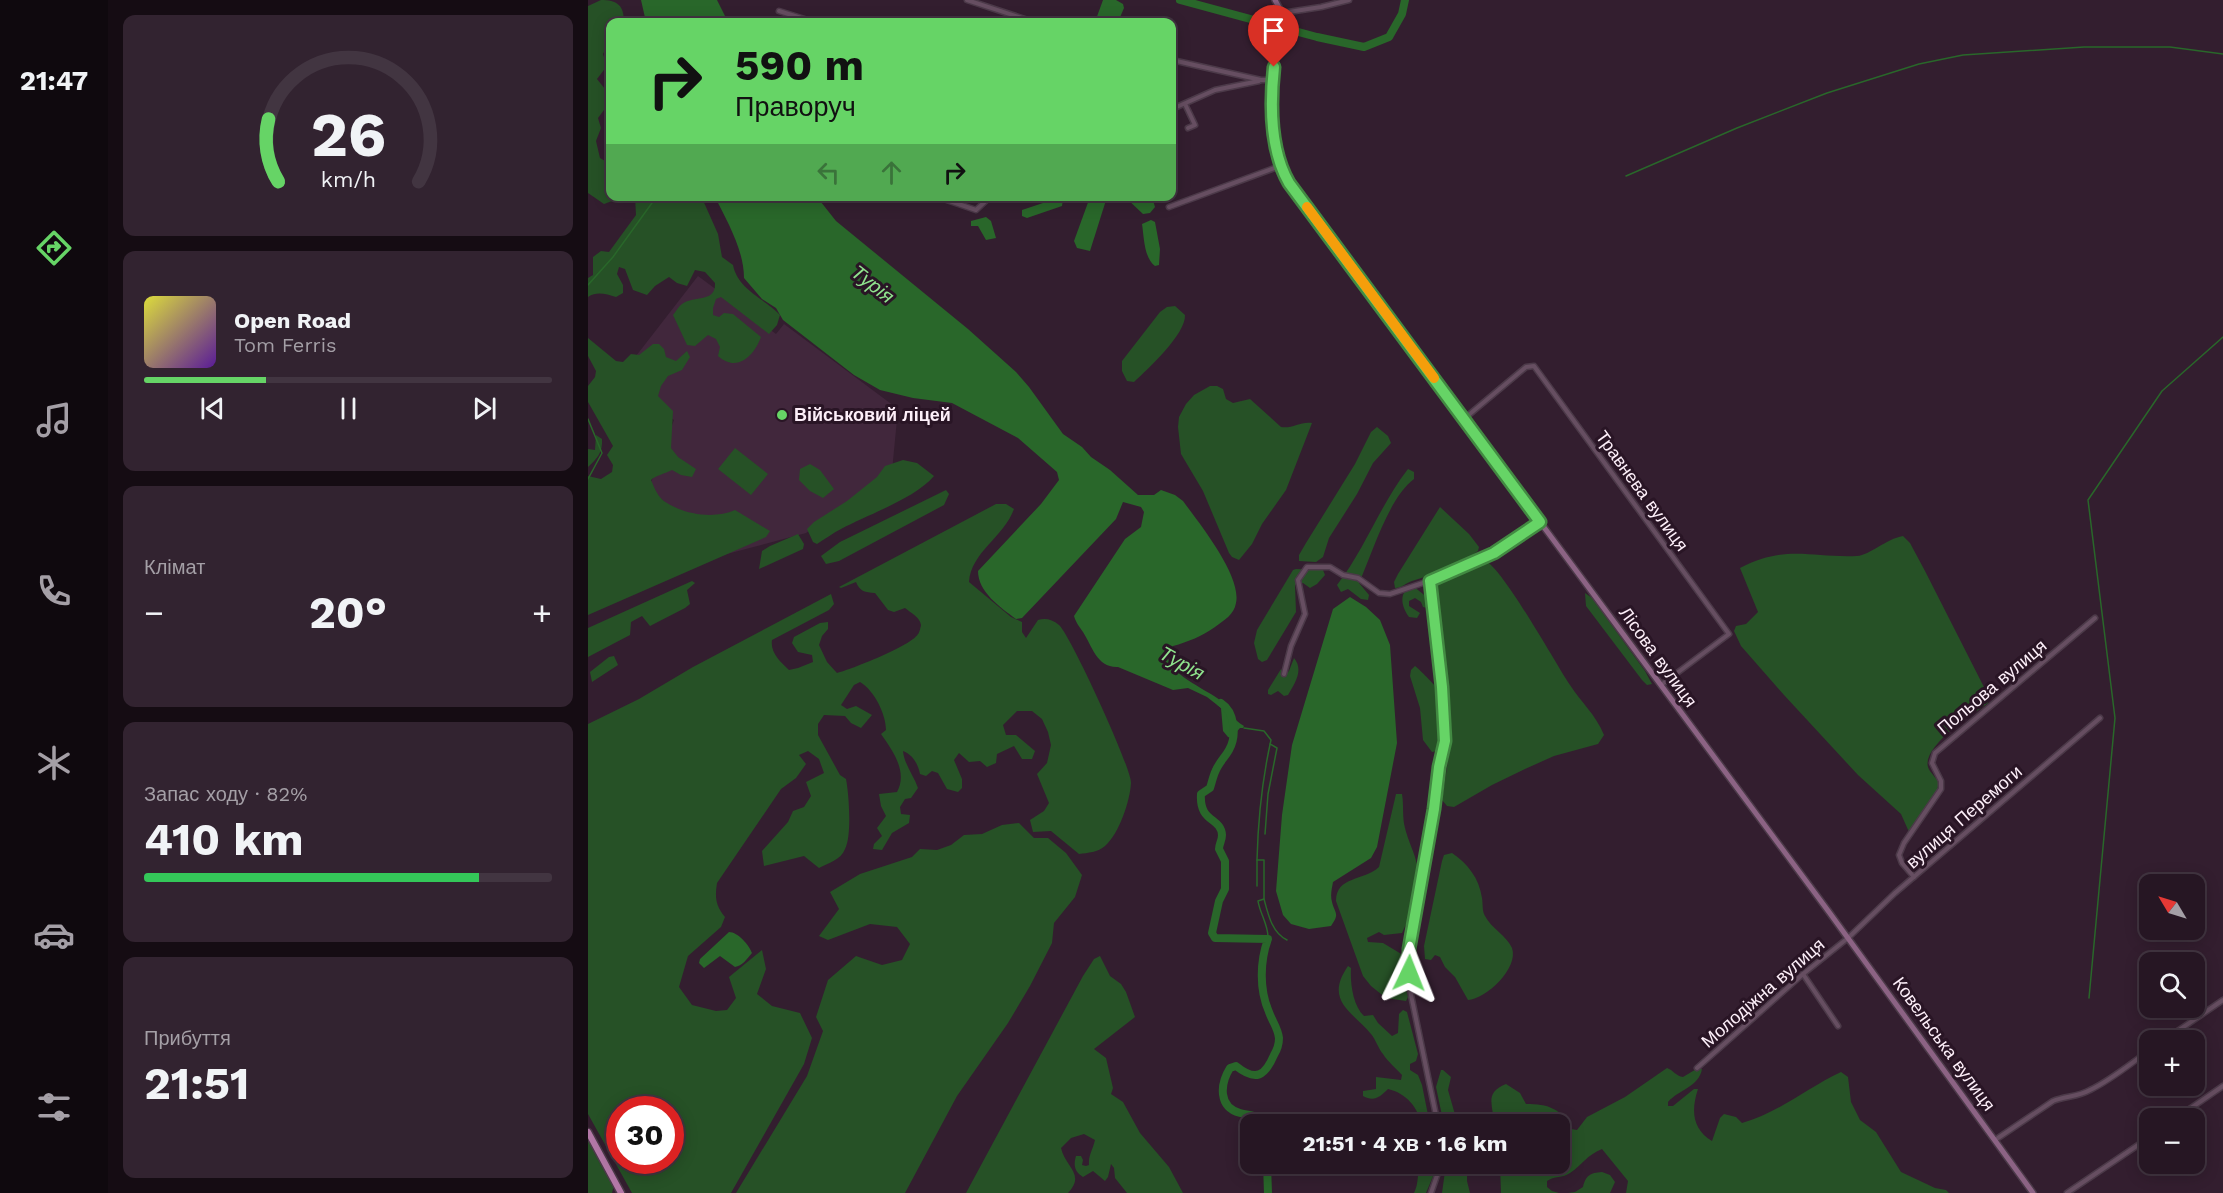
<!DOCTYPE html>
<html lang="uk">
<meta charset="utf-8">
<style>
:root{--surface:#261623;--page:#322330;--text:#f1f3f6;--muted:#a49fa6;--line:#423541;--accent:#66d466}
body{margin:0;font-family:"Work Sans",sans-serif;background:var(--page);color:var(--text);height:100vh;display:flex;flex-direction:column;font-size:22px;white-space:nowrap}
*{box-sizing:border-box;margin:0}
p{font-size:20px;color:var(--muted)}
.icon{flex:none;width:33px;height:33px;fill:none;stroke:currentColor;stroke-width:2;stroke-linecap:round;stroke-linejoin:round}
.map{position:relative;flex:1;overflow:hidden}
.drawer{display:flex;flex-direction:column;gap:15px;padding:15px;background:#150c13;width:480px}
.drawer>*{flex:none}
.top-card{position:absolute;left:18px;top:18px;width:570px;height:183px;border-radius:12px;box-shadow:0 3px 15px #0003,0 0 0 2px var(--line);background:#66d466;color:#111;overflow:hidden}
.needle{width:39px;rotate:308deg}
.buttons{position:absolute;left:1551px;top:874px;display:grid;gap:12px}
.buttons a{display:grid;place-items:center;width:66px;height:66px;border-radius:12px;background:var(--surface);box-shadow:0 3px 15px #0003,0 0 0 2px var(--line);font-size:30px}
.speed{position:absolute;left:18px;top:1096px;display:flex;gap:12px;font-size:30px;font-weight:700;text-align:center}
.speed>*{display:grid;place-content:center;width:78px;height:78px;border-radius:50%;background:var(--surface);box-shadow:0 3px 15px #0003,0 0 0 2px var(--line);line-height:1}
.speed .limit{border:9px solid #d22;background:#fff;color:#111}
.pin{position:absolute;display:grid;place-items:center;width:51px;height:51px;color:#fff;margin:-62px -26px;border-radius:50% 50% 50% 0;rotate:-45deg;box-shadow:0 0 6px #0007}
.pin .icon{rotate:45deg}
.me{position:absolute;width:66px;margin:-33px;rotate:2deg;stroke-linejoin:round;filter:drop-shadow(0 0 4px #0008)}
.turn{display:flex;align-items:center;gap:21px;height:126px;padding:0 30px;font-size:27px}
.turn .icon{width:78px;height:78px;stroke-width:2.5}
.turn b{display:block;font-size:42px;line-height:51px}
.lanes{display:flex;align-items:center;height:57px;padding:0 30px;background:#0003;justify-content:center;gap:30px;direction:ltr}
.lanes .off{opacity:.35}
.big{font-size:45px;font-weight:700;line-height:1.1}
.drawer .card{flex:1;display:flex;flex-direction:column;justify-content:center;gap:9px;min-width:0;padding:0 21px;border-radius:12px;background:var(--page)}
.drawer .dial{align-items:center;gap:0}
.dial svg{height:156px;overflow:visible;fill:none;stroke:var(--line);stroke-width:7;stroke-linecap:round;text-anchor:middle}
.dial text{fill:var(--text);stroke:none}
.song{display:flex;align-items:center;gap:18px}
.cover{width:72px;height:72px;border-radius:9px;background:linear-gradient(135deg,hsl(60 70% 55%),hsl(270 70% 35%))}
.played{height:6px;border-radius:3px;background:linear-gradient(90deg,var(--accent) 30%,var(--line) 30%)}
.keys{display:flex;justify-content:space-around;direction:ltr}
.heat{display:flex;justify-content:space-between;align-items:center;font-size:33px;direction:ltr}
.charge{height:9px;border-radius:4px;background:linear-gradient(90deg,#34c759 82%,var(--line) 0)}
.trip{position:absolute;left:652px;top:1114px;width:330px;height:60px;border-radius:12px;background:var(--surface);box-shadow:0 3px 15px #0003,0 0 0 2px var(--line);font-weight:700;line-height:60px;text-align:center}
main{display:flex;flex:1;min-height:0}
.dock{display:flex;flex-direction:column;width:108px;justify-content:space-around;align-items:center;background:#0f090e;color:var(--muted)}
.dock .icon{width:42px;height:42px}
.dock .selected{color:var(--accent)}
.dock b{font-size:27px;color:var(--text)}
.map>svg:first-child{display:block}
.built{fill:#41273c}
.green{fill:#265126;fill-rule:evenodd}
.water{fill:#29672a}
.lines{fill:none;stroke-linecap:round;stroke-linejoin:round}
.stream{stroke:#29672a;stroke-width:1.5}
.river{stroke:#29672a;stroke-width:8}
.street-casing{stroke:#4c3a49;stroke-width:7}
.secondary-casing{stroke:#4c3a49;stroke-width:8}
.primary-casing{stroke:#4c3a49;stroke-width:9}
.street{stroke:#664e61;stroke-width:4}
.secondary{stroke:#8c6384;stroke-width:5}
.primary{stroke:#b378a7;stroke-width:6}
.route-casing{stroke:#428a42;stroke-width:15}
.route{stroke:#66d466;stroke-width:10}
.slow{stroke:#f59e0b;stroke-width:10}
.poi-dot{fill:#66d466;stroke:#291525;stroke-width:2}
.labels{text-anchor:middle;stroke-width:6;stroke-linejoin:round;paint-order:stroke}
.poi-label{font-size:18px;font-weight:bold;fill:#fdeff9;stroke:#291525;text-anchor:start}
.street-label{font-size:18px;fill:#fdeff9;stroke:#291525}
.water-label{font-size:20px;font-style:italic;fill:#8fe38d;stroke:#291525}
</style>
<main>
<nav class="dock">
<b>21:47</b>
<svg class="icon selected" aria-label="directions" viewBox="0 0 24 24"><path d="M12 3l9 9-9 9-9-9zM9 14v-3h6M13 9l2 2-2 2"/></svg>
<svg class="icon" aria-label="music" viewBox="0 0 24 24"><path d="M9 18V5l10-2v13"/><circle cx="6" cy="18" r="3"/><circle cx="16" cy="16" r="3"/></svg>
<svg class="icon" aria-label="phone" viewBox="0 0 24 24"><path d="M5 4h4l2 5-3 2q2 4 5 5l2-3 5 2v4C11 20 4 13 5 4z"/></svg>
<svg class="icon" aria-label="climate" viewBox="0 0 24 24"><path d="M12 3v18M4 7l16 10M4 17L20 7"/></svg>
<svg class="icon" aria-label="car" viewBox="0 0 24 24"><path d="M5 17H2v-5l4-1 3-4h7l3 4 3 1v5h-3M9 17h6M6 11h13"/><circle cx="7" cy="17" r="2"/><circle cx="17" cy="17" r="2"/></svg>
<svg class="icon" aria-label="filters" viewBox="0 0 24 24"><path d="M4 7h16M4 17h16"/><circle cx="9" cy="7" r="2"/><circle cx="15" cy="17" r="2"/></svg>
</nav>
<section class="drawer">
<div class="card dial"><svg viewBox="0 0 100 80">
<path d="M14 69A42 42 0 1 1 86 69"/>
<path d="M14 69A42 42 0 0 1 9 37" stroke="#66d466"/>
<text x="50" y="56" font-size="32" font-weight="700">26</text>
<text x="50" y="72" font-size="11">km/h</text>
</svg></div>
<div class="card">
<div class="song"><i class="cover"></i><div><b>Open Road</b><p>Tom Ferris</p></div></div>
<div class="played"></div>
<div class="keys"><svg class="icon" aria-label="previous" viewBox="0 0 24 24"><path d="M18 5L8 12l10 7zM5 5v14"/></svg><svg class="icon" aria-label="pause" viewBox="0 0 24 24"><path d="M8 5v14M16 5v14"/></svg><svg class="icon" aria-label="next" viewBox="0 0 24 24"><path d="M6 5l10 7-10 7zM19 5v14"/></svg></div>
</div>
<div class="card"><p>Клімат</p>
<div class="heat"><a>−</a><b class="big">20°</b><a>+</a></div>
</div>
<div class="card"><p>Запас ходу · 82%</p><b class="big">410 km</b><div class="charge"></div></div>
<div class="card"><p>Прибуття</p><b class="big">21:51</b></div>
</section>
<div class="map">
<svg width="1635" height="1193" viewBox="0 0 1635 1193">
<rect width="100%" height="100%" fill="#331e2f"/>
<polygon class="built" points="110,276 188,334 196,324 310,409 304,471 218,533 135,555 61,488 86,420 31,378"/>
<g class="green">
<path d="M13,0C29,0 36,5 36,22H22V40L15,54L19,66L9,79L21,94L22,102L10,118L13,128L8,141L12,158L22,164V196L35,197L16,204L0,193V6Z"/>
<path d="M47,197L112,196L114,198L130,234L134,257L145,265C150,290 176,298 192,315L189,325L181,334L133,297L128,299L125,308V315L131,317L136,313L145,314L173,337C166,356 149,373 130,356L132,347L128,339L120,335L107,346L99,345L85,315C88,311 91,306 94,304C107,295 128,303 127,283L117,272L107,270L99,286L89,283L81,277L67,286L59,295L45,290L37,269L31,267L29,274L35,285V293L28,297C18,294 9,291 0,297V278L5,275V257L13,251L21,252L48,215Z"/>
<path d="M587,306L597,315C598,334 560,369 546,382L539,381L534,371V361L572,312L579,307Z"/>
<path d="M0,338L28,361L35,362L43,354L51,355L65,344H71L76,349L78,357L88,361L99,351L102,357L94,370L80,376L73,386L70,396L85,411L83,448L90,457L108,469L104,477L93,475L84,470C77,474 68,475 63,480C67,489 70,498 79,503C98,515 127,519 147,510L182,531L178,537L0,615V476L13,479L24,472L25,465L19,455L25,446L0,402V386L7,377L8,371L0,356Z"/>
<path d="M622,386H629L635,389L638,399L645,403L662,399L693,427C704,429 713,421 724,423L698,490L674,524L664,544L651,560L644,557L641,553L615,491L593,454L590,427L591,417L598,404L606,395Z"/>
<polygon points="789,427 800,436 803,443 785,463 769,494 741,538 735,557 728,562 711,561 711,555 718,543 767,464 783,432"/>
<path d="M8,435L14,439C15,452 9,459 0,467V449L7,450Z"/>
<polygon points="147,448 180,474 163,495 130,469"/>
<path d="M315,460L329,463L346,476C328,498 279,515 253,529C245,533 237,539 229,544L225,542L219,529L226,522L259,501L289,477L297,466Z"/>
<polygon points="222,464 232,470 246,489 235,498 222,491 211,480 212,469"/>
<path d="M820,469L826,472V479C801,497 784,554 771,583L781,595L780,600L773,599L760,589L753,592L749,585C777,549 792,505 820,469Z"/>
<polygon points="358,490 361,494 356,505 251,561 238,564 233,556 252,542"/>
<path d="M408,504H418L426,509C416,537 383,552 381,582L423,617L434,622V632L438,638L450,620C457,618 464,619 471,625C483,636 544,769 543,783C542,801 531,834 517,846C510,852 500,853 491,854L463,831L445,832L442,820L456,811L461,803L449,774L459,763L463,745L460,732L454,719L444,711H429L415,725L418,735H428L447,751L444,759H434L426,746L409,754L408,763L399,767L392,761L381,762L371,753L366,760L374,779V788L370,792L359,789L350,773L344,771L338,776L332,774C330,764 325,755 315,751C316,764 326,776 330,788L323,798L317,799L312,807L313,814L322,815L321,823L304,833L294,850L285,849L286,844L294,836L289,828L298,816L293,806L291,794L309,792C320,772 305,751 293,734L298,730C298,714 286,690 272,682L266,685L253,705L259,709L268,706L284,715L273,728L263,723L257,716L236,715L230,724V735L252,775L258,779C261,794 264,836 257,849C253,860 240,863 231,868L216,856L176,866L174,851L200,822L205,811L216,807L223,796L218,782L236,773L231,759L220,751L211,755L218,764L208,778L193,789L129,883C127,897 127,905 137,917L133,927L100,956L91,987L104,1005L128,1011L139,1010L148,998L141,977L174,950L178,969L169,994L184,1006L212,1013L224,1038L216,1064L143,1193H44L0,1114V724L51,699L105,667L243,594L246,604L241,610L184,640C182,652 192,662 201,670L210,668L225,662L224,655L210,652L204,643L206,637L232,623L240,622V629L234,636L231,645L239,662L249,673C264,669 323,646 330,634C331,634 333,626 333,625C332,617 323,613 317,608L306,612L300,610L287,593C277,592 272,592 268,582L253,588L251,587ZM32,1110H82V1161H32Z"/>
<path d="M852,507L881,534L891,547L890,551C871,567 847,574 824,581C817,583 815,588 807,588L806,582L810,574Z"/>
<polygon points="210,534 216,544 215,549 171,569 174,551 182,546"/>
<path d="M1315,536L1322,543L1337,571L1400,695V703C1385,714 1334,746 1340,767C1342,773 1348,777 1351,783L1349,790L1326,828L1321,832L1313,814L1270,775L1196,695L1153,646L1146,631L1148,626L1158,624L1170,612L1152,568C1198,544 1223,558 1269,556C1282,555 1298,539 1315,536Z"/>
<path d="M895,559C914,566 967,663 982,685C993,702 1008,715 1016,735L1010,744L966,756L937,769L904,785L866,807L859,806L854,800L864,734L846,584Z"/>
<polygon points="708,569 735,570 737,575 729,584 722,588 715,583 707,585 708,612 679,660 674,662 670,659 666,643 669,630 705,570"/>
<polygon points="104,581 107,583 99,590 102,604 97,608 62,626 54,616 43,622 42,635 0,657 0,628"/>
<path d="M825,586L840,598L839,608L835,607L833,602L827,598L821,601V606L832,613L829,618L821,617C813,606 810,591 825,586Z"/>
<polygon points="997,593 1004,598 1057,671 1064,684 1059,685 1054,680 998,606"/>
<polygon points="26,656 30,665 4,682 2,672 21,657"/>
<path d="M706,658C716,670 707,683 700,695L696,696L690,691L683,695L680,694V690L693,669L696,676L701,671Z"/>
<path d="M827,666C830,668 845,683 847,686C854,700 856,737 849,751L844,752L835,740L832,708L822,676L823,670Z"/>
<path d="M808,794H814C816,805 814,817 817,828C820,841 827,853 829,865L819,922L814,933L796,935L791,932L779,938L780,942L795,943L815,955L816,981L820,997L818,1001L798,998L783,986L775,976L748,901C748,876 776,881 791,867Z"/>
<polygon points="431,823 446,838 460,838 478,853 494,875 487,897 466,923 464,943 442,986 420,1023 369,1096 317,1193 148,1193 219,1076 235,1031 228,1017 240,980 268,956 294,965 314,960 322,944 309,927 282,924 240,940 231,936 251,909 242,892 272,874 324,857 332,849 349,850 363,845 376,835 394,834 414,825"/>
<path d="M864,853C880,864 891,878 894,898C895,904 894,911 897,916C903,928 919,936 924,948C931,968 898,999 880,1000L867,977L857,967L852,957L847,955L843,960L837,959L836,946L854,861L856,855Z"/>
<path d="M512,956L522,976L533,984L538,992L547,1017L506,1049L518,1058L525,1088L523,1094L535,1102L552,1133L581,1167L595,1193H539L527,1178L526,1168L523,1164L520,1177L517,1181L505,1171L495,1177C487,1172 485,1166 488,1156H493L495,1160L494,1165L498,1166L501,1165C500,1156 505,1149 507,1140L496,1134L483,1138L473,1148C477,1167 498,1174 480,1193H378L495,976L506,959Z"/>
<path d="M760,966L763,968C762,983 765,1006 776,1016L785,1015L790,1023L804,1036L810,1033L811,1014L815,1010L819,1012L830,1054L828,1061L822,1064V1070L830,1075L834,1085L842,1125H833C831,1108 818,1093 800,1089C792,1097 786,1102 775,1096V1091L788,1089V1077L813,1080L814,1075C808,1068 800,1062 795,1054C790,1048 788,1040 783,1034C764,1011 736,1001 760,966Z"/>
<path d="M1079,1068C1085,1070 1088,1076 1095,1077L1110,1068L1114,1069C1111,1087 1090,1090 1080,1102V1106H1085L1106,1089H1110C1103,1110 1104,1129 1124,1141L1132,1118L1136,1114L1148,1117L1154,1123C1190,1113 1219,1088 1253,1072L1260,1077L1263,1102L1272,1120L1288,1132L1313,1172L1347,1188L1358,1190L1361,1193H1038L1040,1181L1014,1149C999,1155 994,1165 982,1173C975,1178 966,1176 959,1181V1187L964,1191L971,1193H913L912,1164H972V1125H906C906,1106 895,1093 918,1084L932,1093L938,1104C960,1104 973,1108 983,1129L989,1130L999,1117L1037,1097Z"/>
<polygon points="853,1070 855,1070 863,1077 860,1090 870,1125 856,1125 848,1087"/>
<polygon points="0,1140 26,1185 24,1193 0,1193"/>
<path d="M832,1164H847L846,1174L838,1193H826C831,1183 829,1174 832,1164Z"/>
<polygon points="858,1164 879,1164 879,1181 882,1193 854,1193"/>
<path d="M1014,1172L1022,1175L1027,1182L1022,1193H980L987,1192L995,1187C998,1175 1002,1173 1014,1172Z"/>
</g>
<g class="water">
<polygon points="53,0 129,0 140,22 58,22"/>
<polygon points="515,0 528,0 535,4 536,8 530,22 507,22"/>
<path d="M127,197H229L248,221L380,329L428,372L441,387L475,434L494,447L503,457L522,470L550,495H566L573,490L587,495L595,501C611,523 654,576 648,603C646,615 636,620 627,627C614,636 600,642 585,646L579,655C583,678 623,690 638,705C642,708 639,709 641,713C645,718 651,723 656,726L655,728H652L643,738L640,737L635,731L633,708L619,697L600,688L585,690L530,667C509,668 504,646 495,632C491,626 488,623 486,616L537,539L553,527L556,512L553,507L535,502L528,519L434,618L428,619C412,607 390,592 390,571L453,504L471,480L469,472L430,438L364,403L325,398L292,390L266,375L195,320L188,308L174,299L156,278C156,250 139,221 127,197Z"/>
<polygon points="473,197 475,199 474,206 439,218 434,216 434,210"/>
<polygon points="502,197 519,197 502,251 489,248 486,241"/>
<polygon points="537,197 564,197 567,207 562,213 555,214"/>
<polygon points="398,217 403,221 408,238 398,240 390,226 383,226 383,221"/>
<path d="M563,220L567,222L572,249L571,265L567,266C556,258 556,237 554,224Z"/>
<path d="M762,597L778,607L792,620L802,645L809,743L789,847L783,858L745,882C744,888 742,895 744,902C747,914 752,913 743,926L721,929L703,924L695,915L688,891L694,815L704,745L745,609Z"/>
<path d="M141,932C150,932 161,945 164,953C159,959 154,966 147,967L132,956L116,968L111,963L112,959Z"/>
</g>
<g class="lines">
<g class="stream">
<polyline points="1038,176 1149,128 1239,93 1331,64 1375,55 1496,47 1582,47 1635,54"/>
<polyline points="0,285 25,257 69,196"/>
<polyline points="0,419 14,453 0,479"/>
<path d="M656,728L676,731L683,740C674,780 670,820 669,860H676V899L670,901C672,914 681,926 680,939"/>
<polyline points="677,834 680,794 689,748 682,744"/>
<polyline points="669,886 669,860"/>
<path d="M676,899C680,914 684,933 699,940"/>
<polyline points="1501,998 1527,718 1500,500 1574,391 1635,337"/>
</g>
<g class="river">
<polyline points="592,0 729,37 776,47 801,37 814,14 817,0"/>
<path d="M633,703C647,712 649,736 641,750C637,757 631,763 628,770C625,776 624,782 622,788L613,794C611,823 633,817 634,835C634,841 631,844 631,849L637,861V889L631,901L624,933L627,938L680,939C672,961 671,989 681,1012C684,1021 690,1028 691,1038C691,1044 689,1050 686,1055C677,1076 668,1082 648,1066L642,1068C632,1084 630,1107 652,1113C659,1115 665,1115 672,1118L677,1125"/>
<polyline points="679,1164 680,1193"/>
</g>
<defs>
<g id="street">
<polyline points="379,0 446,22"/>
<polyline points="191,11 226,22"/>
<polyline points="694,13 733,7 761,0"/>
<polyline points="584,60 673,80 685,80"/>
<polyline points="597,104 607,125 600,128"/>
<polyline points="584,109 627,90 671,81"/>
<polyline points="347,196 388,210 403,196"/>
<polyline points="581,207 692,166"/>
<polyline points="877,418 938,367 946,366 1141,634 1073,685"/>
<polyline points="841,581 852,670 857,741 851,767 846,809 820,956 822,990 850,1125"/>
<polyline points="696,674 703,646 717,614 710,580 719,567 742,567 755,575 770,578 791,593 802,594 841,581 906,553 952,522"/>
<polyline points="1326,877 1314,863 1311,855 1316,843 1353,789 1353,781 1344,763 1347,753 1507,618"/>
<polyline points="1215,974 1250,1026"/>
<polyline points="1575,1041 1635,1000"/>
<polyline points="1109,1068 1215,974 1260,938 1307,893 1512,718"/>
<polyline points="1587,1119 1635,1086"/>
<path d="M1407,1140L1465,1101C1477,1096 1490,1097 1502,1090C1523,1080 1542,1064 1562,1050"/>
<polyline points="843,1193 853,1164"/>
<polyline points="1479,1193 1562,1137"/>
</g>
<polyline id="secondary" points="687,0 694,13 685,80 687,144 692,166 701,183 1241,912 1445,1193"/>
<polyline id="primary" points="0,1132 33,1193"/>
</defs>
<use href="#street" class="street-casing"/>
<use href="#secondary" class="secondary-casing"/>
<use href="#primary" class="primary-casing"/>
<use href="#street" class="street"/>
<use href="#secondary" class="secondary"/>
<use href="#primary" class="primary"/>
</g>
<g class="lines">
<defs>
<path id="route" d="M686,67C682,104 682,150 701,183L952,522L906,553L842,581L854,687L857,741L851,767L846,809L821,949V973"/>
</defs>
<use href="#route" class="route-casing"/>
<use href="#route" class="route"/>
<polyline class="slow" points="719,207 846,378"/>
</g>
<circle class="poi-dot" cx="194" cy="415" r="6"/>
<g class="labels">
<g class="poi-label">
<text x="206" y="421">Військовий ліцей</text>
</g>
<g class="street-label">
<text transform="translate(1054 491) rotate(54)" y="6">Травнева вулиця</text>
<text transform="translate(1070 657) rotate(54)" y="6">Лісова вулиця</text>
<text transform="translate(1404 687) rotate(-40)" y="6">Польова вулиця</text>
<text transform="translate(1376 817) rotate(-41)" y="6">вулиця Перемоги</text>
<text transform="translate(1175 993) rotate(-41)" y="6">Молодіжна вулиця</text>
<text transform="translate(1356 1044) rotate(54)" y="6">Ковельська вулиця</text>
</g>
<g class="water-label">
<text transform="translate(285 284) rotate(38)" y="7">Турія</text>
<text transform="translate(594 663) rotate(29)" y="7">Турія</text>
</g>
</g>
</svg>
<div class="buttons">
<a><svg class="needle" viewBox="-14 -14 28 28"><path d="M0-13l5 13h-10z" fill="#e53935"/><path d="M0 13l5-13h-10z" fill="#a49fa6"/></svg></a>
<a><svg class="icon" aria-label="search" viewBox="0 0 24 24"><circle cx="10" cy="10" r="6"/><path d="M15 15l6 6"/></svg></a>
<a>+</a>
<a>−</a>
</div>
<div class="speed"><div class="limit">30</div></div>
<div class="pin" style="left:686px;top:67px;background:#d93025"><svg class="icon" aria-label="arrive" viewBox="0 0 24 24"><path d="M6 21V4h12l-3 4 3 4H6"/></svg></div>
<svg class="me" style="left:821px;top:973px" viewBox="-20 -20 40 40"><path d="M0-17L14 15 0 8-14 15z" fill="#66d466" stroke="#fff" stroke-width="4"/></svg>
<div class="trip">21:51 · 4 хв · 1.6 km</div>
<div class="top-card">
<div class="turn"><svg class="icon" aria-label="right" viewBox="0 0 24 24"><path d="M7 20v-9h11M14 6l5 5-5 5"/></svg><div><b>590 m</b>Праворуч</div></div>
<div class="lanes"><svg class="icon off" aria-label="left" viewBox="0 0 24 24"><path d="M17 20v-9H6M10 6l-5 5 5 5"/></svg><svg class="icon off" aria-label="ahead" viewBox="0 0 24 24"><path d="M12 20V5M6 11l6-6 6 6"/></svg><svg class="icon" aria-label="right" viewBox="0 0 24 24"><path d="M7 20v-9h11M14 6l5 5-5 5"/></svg></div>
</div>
</div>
</main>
